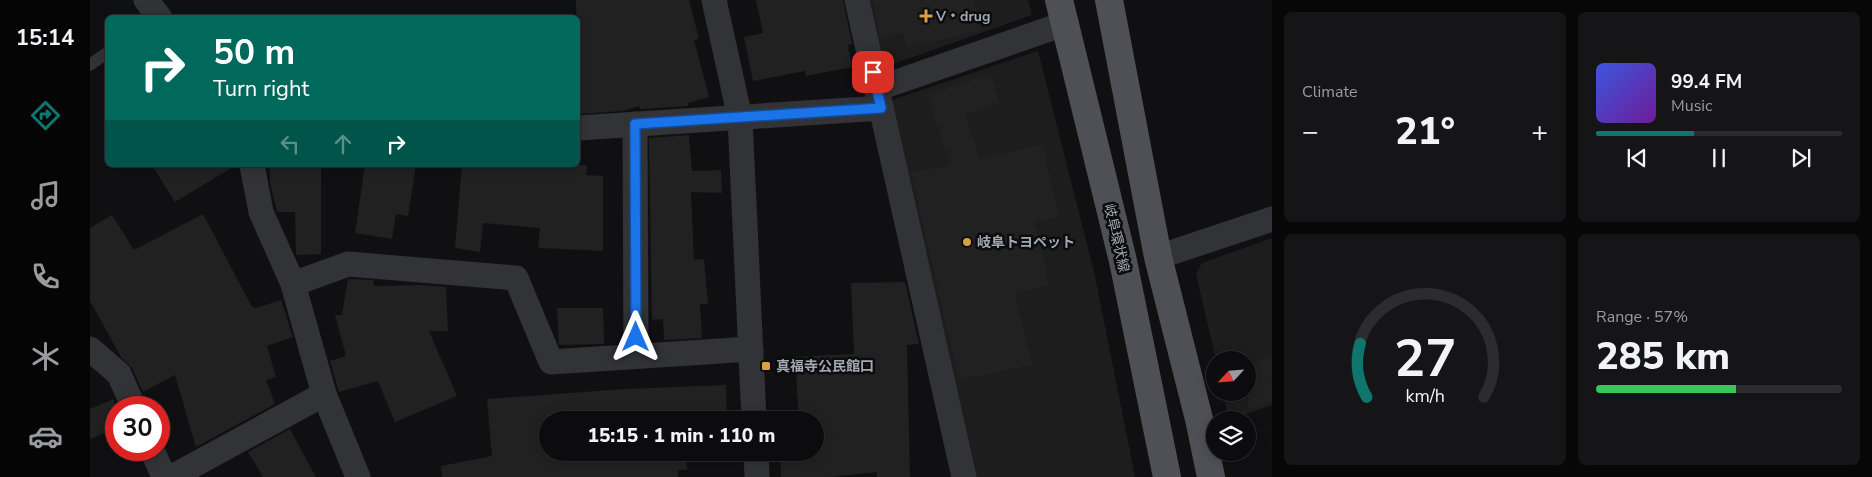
<!DOCTYPE html>
<meta charset="utf-8">
<style>
:root{--surface:#0c0c0e;--page:#151517;--text:#f1f3f6;--muted:#9a9b9e;--line:#2c2c2e;--accent:#0f766e}
body{margin:0;font-family:"Nunito Sans","Noto Sans JP",sans-serif;background:var(--page);color:var(--text);height:100vh;display:flex;flex-direction:column;font-size:19px;white-space:nowrap}
*{box-sizing:border-box;margin:0}
p{font-size:16px;color:var(--muted)}
.icon{flex:none;width:28px;height:28px;fill:none;stroke:currentColor;stroke-width:2;stroke-linecap:round;stroke-linejoin:round}
.map{position:relative;flex:1;overflow:hidden}
.drawer{display:flex;flex-direction:column;gap:12px;padding:12px;background:#070708;width:600px}
.drawer>*{flex:none}
.guide{position:absolute;left:15px;top:15px;width:475px;height:152px;border-radius:8px;box-shadow:0 2px 12px #0003,0 0 0 1px var(--line);background:#00695c;color:#fff;overflow:hidden}
.needle{width:32px;rotate:244deg}
.controls{position:absolute;left:1116px;top:351px;display:grid;gap:10px}
.controls a{display:grid;place-items:center;width:50px;height:50px;border-radius:50%;background:var(--surface);box-shadow:0 2px 12px #0003,0 0 0 1px var(--line);font-size:25px}
.speed{position:absolute;left:15px;top:396px;display:flex;gap:10px;font-size:25px;font-weight:700;text-align:center}
.speed>*{display:grid;place-content:center;width:65px;height:65px;border-radius:50%;background:var(--surface);box-shadow:0 2px 12px #0003,0 0 0 1px var(--line);line-height:1}
.speed .limit{border:8px solid #d22;background:#fff;color:#111}
.pin{position:absolute;display:grid;place-items:center;width:42px;height:42px;color:#fff;margin:-21px;border-radius:10px;box-shadow:0 2px 8px #0006}
.me{position:absolute;width:55px;margin:-28px;rotate:0deg;stroke-linejoin:round;filter:drop-shadow(0 0 4px #0008)}
.turn{display:flex;align-items:center;gap:18px;height:105px;padding:0 25px;font-size:22px}
.turn .icon{width:65px;height:65px;stroke-width:2.5}
.turn b{display:block;font-size:35px;line-height:42px}
.lanes{display:flex;align-items:center;height:48px;padding:0 25px;background:#0003;justify-content:center;gap:25px;direction:ltr}
.lanes .off{opacity:.35}
.big{font-size:38px;font-weight:800;line-height:1.1}
.drawer .card{flex:1;display:flex;flex-direction:column;justify-content:center;gap:8px;min-width:0;padding:0 18px;border-radius:8px;background:var(--page)}
.drawer .dial{align-items:center;gap:0}
.dial svg{height:130px;overflow:visible;fill:none;stroke:var(--line);stroke-width:7;stroke-linecap:round;text-anchor:middle}
.dial text{fill:var(--text);stroke:none}
.song{display:flex;align-items:center;gap:15px}
.cover{width:60px;height:60px;border-radius:8px;background:linear-gradient(135deg,hsl(230 70% 55%),hsl(280 70% 35%))}
.played{height:5px;border-radius:2px;background:linear-gradient(90deg,var(--accent) 40%,var(--line) 40%)}
.keys{display:flex;justify-content:space-around;direction:ltr}
.heat{display:flex;justify-content:space-between;align-items:center;font-size:28px;direction:ltr}
.charge{height:8px;border-radius:4px;background:linear-gradient(90deg,#34c759 57%,var(--line) 0)}
.drawer .tiles{flex:1;display:grid;gap:12px;grid-template-columns:repeat(2,1fr)}
.trip{position:absolute;left:449px;top:411px;width:285px;height:50px;border-radius:25px;background:var(--surface);box-shadow:0 2px 12px #0003,0 0 0 1px var(--line);font-weight:800;line-height:50px;text-align:center}
main{display:flex;flex:1;min-height:0}
.tab-bar{display:flex;flex-direction:column;width:90px;justify-content:space-around;align-items:center;background:#050506;color:var(--muted)}
.tab-bar .icon{width:35px;height:35px}
.tab-bar .current{color:var(--accent)}
.tab-bar b{font-size:22px;color:var(--text)}
.map>svg:first-child{display:block}
.built{fill:#1d1d1e}
.building{fill:#212122}
.lines{fill:none;stroke-linecap:round;stroke-linejoin:round}
.service{stroke:#323336;stroke-width:12}
.minor{stroke:#323336;stroke-width:25}
.primary{stroke:#4e5055;stroke-width:28}
.route-casing{stroke:#114b97;stroke-width:12}
.route{stroke:#1a73e8;stroke-width:9}
.poi-dot{fill:#daa040;stroke:#0b0c0d;stroke-width:2}
.labels{text-anchor:middle;stroke-width:5;stroke-linejoin:round;paint-order:stroke}
.poi-label{font-size:14px;font-weight:bold;fill:#a3a8b1;stroke:#0b0c0d;text-anchor:start}
.street-label{font-size:14px;fill:#a3a8b1;stroke:#0b0c0d}
</style>
<main>
<nav class="tab-bar">
<b>15:14</b>
<svg class="icon current" aria-label="directions" viewBox="0 0 24 24"><path d="M12 3l9 9-9 9-9-9zM9 14v-3h6M13 9l2 2-2 2"/></svg>
<svg class="icon" aria-label="music" viewBox="0 0 24 24"><path d="M9 18V5l10-2v13"/><circle cx="6" cy="18" r="3"/><circle cx="16" cy="16" r="3"/></svg>
<svg class="icon" aria-label="phone" viewBox="0 0 24 24"><path d="M5 4h4l2 5-3 2q2 4 5 5l2-3 5 2v4C11 20 4 13 5 4z"/></svg>
<svg class="icon" aria-label="climate" viewBox="0 0 24 24"><path d="M12 3v18M4 7l16 10M4 17L20 7"/></svg>
<svg class="icon" aria-label="car" viewBox="0 0 24 24"><path d="M5 17H2v-5l4-1 3-4h7l3 4 3 1v5h-3M9 17h6M6 11h13"/><circle cx="7" cy="17" r="2"/><circle cx="17" cy="17" r="2"/></svg>
</nav>
<div class="map">
<svg width="1182" height="477" viewBox="0 0 1182 477">
<rect width="100%" height="100%" fill="#101012"/>
<g class="built">
<polygon points="780,0 938,0 942,15 795,67"/>
<polygon points="948,51 1004,272 1045,477 886,477 802,100"/>
<polygon points="1182,238 1182,405 1139,420 1133,393 1158,392 1158,360 1126,360 1106,274 1112,263"/>
</g>
<g class="building">
<polygon points="486,0 599,0 609,39 604,40 619,97 598,103 598,106 555,109 550,109 549,106 532,111 488,114"/>
<polygon points="666,0 753,0 762,44 758,45 762,67 716,76 715,71 663,81 654,37 673,33"/>
<polygon points="782,0 884,0 891,31 816,47 813,33 790,38"/>
<polygon points="900,74 910,103 875,114 890,158 953,145 969,217 945,222 959,285 925,293 942,365 869,380 821,173 860,165 837,95"/>
<polygon points="599,135 602,171 631,170 632,193 601,192 604,260 614,259 618,304 610,304 612,338 574,340 573,319 562,320 559,138"/>
<polygon points="62,165 146,165 85,202"/>
<polygon points="180,165 231,165 231,254 206,255 205,212 187,212 180,183"/>
<polygon points="275,165 326,165 318,216 306,214 302,239 265,233"/>
<polygon points="372,165 497,165 496,175 513,176 513,251 448,248 450,228 393,223 390,252 365,248"/>
<polygon points="113,214 162,307 166,308 191,300 203,337 177,346 186,377 176,380 185,404 106,447 85,375 53,392 42,368 31,357 0,301 0,228 22,215 44,250"/>
<polygon points="258,279 283,280 284,286 333,285 356,287 358,331 339,331 367,396 305,422 288,381 249,392 240,361 256,356 245,315 252,315"/>
<polygon points="815,282 829,344 817,345 820,477 787,477 787,472 740,477 691,477 690,452 725,452 725,420 709,420 705,357 764,354 761,283"/>
<polygon points="467,308 513,308 514,344 469,345"/>
<polygon points="1182,357 1182,401 1158,410 1158,365"/>
<polygon points="636,385 637,420 458,420 458,452 596,452 597,470 588,470 588,477 352,477 351,466 402,456 397,399 535,389"/>
<polygon points="24,399 26,428 0,439 0,409"/>
<polygon points="200,429 226,477 173,477 158,452"/>
</g>
<g class="lines">
<polyline class="service" points="0,65 18,52"/>
<g class="minor">
<polyline points="56,0 70,18"/>
<polyline points="624,0 650,118 664,420"/>
<polyline points="767,0 874,477"/>
<polyline points="786,89 974,24"/>
<polyline points="545,124 546,356"/>
<polyline points="488,128 791,108"/>
<polyline points="162,165 171,212 203,284 234,394 268,477"/>
<polyline points="1068,257 1182,219"/>
<polyline points="203,284 258,264 426,278 461,362 661,349"/>
<polyline points="0,349 29,374 44,408"/>
<polyline points="62,450 74,477"/>
<polyline points="666,452 667,477"/>
<polyline points="82,477 234,394"/>
</g>
<g class="primary">
<polyline points="969,0 1033,261 1077,477"/>
<polyline points="1019,0 1068,257 1109,419 1121,477"/>
</g>
</g>
<g class="lines">
<defs>
<polyline id="route" points="546,337 545,124 791,108 783,72"/>
</defs>
<use href="#route" class="route-casing"/>
<use href="#route" class="route"/>
</g>
<g class="poi-dot">
<path d="M833.5 8.5h5v5h5v5h-5v5h-5v-5h-5v-5h5z"/>
<circle cx="877" cy="242" r="5"/>
<rect x="671" y="361" width="10" height="10" rx="2.5"/>
</g>
<g class="labels">
<g class="poi-label">
<text x="846" y="21">V・drug</text>
<text x="887" y="247">岐阜トヨペット</text>
<text x="686" y="371">真福寺公民館口</text>
</g>
<g class="street-label">
<text transform="translate(1027 238) rotate(77)" y="5">岐阜環状線</text>
</g>
</g>
</svg>
<div class="controls">
<a><svg class="needle" viewBox="-14 -14 28 28"><path d="M0-13l5 13h-10z" fill="#e53935"/><path d="M0 13l5-13h-10z" fill="#9a9b9e"/></svg></a>
<a><svg class="icon" aria-label="layers" viewBox="0 0 24 24"><path d="M12 4l9 5-9 5-9-5zM3 14l9 5 9-5"/></svg></a>
</div>
<div class="speed"><div class="limit">30</div></div>
<div class="pin" style="left:783px;top:72px;background:#d93025"><svg class="icon" aria-label="arrive" viewBox="0 0 24 24"><path d="M6 21V4h12l-3 4 3 4H6"/></svg></div>
<svg class="me" style="left:546px;top:337px" viewBox="-20 -20 40 40"><path d="M0-17L14 15 0 8-14 15z" fill="#1a73e8" stroke="#fff" stroke-width="4"/></svg>
<div class="trip">15:15 · 1 min · 110 m</div>
<div class="guide">
<div class="turn"><svg class="icon" aria-label="right" viewBox="0 0 24 24"><path d="M7 20v-9h11M14 6l5 5-5 5"/></svg><div><b>50 m</b>Turn right</div></div>
<div class="lanes"><svg class="icon off" aria-label="left" viewBox="0 0 24 24"><path d="M17 20v-9H6M10 6l-5 5 5 5"/></svg><svg class="icon off" aria-label="ahead" viewBox="0 0 24 24"><path d="M12 20V5M6 11l6-6 6 6"/></svg><svg class="icon" aria-label="right" viewBox="0 0 24 24"><path d="M7 20v-9h11M14 6l5 5-5 5"/></svg></div>
</div>
</div>
<section class="drawer">
<div class="tiles">
<div class="card"><p>Climate</p>
<div class="heat"><a>−</a><b class="big">21°</b><a>+</a></div>
</div>
<div class="card">
<div class="song"><i class="cover"></i><div><b>99.4 FM</b><p>Music</p></div></div>
<div class="played"></div>
<div class="keys"><svg class="icon" aria-label="previous" viewBox="0 0 24 24"><path d="M18 5L8 12l10 7zM5 5v14"/></svg><svg class="icon" aria-label="pause" viewBox="0 0 24 24"><path d="M8 5v14M16 5v14"/></svg><svg class="icon" aria-label="next" viewBox="0 0 24 24"><path d="M6 5l10 7-10 7zM19 5v14"/></svg></div>
</div>
<div class="card dial"><svg viewBox="0 0 100 80">
<path d="M14 69A42 42 0 1 1 86 69"/>
<path d="M14 69A42 42 0 0 1 10 36" stroke="#0f766e"/>
<text x="50" y="56" font-size="32" font-weight="700">27</text>
<text x="50" y="72" font-size="11">km/h</text>
</svg></div>
<div class="card"><p>Range · 57%</p><b class="big">285 km</b><div class="charge"></div></div>
</div>
</section>
</main>
